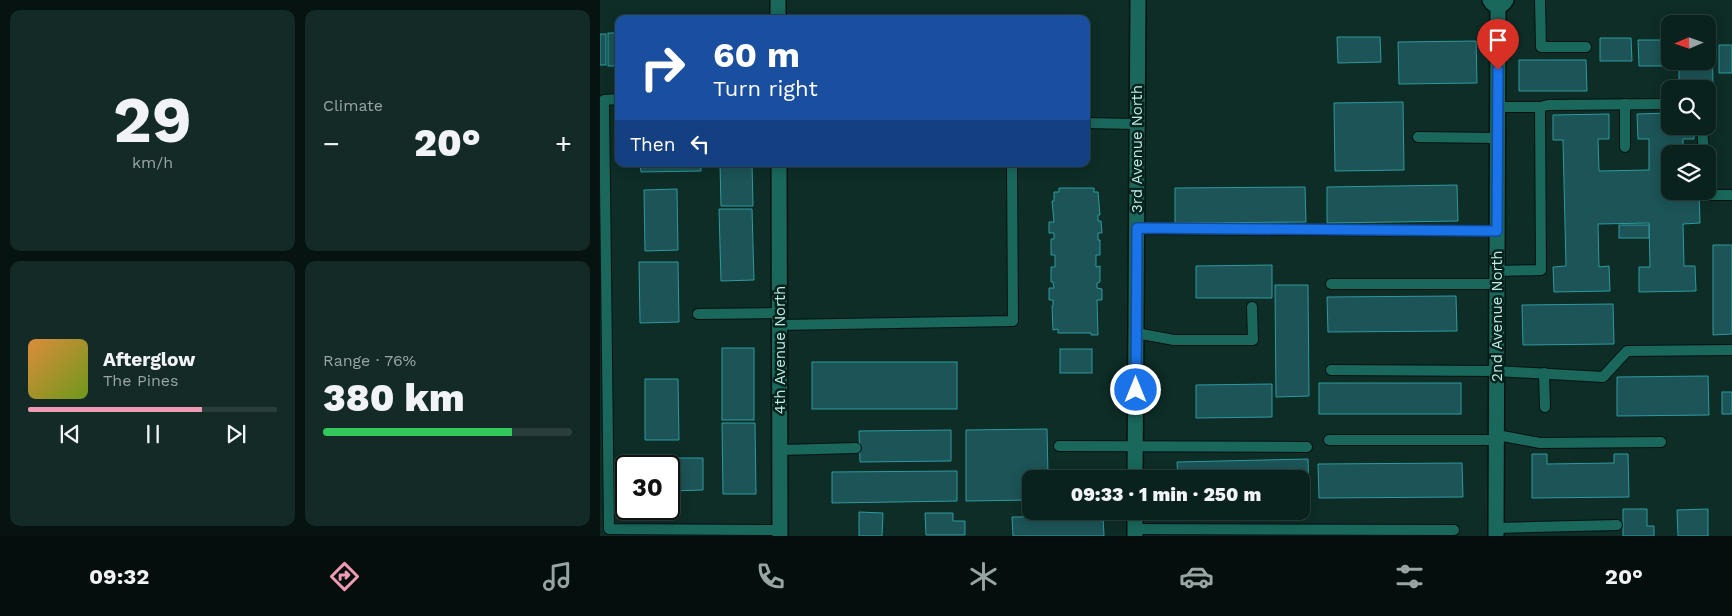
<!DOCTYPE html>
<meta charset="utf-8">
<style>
:root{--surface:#0a221d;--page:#132a26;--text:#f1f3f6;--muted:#99a4a4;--line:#2a3f3b;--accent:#f09ab5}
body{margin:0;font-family:"Work Sans",sans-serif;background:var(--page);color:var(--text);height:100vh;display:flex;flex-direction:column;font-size:19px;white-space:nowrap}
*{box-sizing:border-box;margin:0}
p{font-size:16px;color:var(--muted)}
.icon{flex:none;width:28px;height:28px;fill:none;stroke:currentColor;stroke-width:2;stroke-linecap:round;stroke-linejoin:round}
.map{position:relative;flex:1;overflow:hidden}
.sheet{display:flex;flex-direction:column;gap:10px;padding:10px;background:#061310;width:600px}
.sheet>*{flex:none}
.guide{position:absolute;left:15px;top:15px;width:475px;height:152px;border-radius:10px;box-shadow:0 2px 12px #0003,0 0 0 1px var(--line);background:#1a4fa0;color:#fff;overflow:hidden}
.needle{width:32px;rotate:268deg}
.controls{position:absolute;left:1061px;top:15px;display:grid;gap:10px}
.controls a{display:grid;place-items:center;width:55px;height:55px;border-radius:10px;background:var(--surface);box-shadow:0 2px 12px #0003,0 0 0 1px var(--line);font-size:25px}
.speed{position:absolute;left:15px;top:455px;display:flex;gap:10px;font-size:25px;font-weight:700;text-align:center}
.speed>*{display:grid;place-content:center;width:65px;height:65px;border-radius:50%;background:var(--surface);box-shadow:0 2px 12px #0003,0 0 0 1px var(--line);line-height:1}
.speed .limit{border:2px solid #111;border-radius:8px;background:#fff;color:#111}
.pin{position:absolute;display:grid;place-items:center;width:42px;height:42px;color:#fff;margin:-51px -21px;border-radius:50% 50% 50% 0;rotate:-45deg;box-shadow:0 0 5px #0007}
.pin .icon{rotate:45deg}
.me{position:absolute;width:55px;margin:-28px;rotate:0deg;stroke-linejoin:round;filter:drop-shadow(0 0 4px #0008)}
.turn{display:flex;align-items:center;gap:18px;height:105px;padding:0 15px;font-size:22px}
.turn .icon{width:65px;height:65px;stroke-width:2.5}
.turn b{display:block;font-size:35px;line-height:42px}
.then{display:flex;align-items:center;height:48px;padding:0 15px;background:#0003;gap:10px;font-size:19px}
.big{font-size:38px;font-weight:800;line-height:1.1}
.sheet .widget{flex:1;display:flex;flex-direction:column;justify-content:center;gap:8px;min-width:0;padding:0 18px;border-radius:10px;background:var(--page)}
.sheet .dial{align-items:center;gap:0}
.dial b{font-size:65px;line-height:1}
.song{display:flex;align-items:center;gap:15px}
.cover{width:60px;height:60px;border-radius:8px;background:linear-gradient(135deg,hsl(30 70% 55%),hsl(80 70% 35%))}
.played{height:5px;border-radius:2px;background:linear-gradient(90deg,var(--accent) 70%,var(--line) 70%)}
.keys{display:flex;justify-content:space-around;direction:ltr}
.heat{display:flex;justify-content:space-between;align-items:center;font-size:28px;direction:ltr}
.charge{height:8px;border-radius:4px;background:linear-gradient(90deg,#34c759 76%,var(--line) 0)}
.sheet .tiles{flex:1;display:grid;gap:10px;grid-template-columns:repeat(2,1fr)}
.trip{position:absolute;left:422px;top:470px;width:288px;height:50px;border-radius:10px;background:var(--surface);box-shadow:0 2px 12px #0003,0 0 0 1px var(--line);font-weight:800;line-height:50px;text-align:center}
.tab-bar{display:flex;height:80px;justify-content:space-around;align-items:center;background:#040e0c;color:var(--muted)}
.tab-bar .icon{width:35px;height:35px}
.tab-bar .current{color:var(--accent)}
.tab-bar b{font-size:22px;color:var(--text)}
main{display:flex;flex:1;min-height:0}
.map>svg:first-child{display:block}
.building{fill:#1c5457;stroke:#2d9a9f}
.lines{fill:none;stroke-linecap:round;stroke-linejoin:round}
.service-casing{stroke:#061210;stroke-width:12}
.minor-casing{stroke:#061210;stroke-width:18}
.tertiary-casing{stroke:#061210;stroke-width:18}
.service{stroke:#19685b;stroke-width:10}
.minor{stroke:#19685b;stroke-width:15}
.tertiary{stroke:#19685b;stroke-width:15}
.route-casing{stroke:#114b97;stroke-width:12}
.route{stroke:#1a73e8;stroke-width:9}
.labels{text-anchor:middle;stroke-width:5;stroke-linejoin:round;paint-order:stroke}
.street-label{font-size:15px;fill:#c0ece2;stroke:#04231e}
</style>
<main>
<section class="sheet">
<div class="tiles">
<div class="widget dial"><b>29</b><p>km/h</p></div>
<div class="widget"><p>Climate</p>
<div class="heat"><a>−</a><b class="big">20°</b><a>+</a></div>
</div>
<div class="widget">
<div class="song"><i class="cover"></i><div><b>Afterglow</b><p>The Pines</p></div></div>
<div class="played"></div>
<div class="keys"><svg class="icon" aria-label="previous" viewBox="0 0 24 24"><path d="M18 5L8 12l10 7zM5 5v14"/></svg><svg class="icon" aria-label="pause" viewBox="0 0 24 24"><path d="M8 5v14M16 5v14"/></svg><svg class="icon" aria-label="next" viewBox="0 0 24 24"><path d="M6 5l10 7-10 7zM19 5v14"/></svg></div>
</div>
<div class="widget"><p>Range · 76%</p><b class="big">380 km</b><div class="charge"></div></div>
</div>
</section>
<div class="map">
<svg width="1132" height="536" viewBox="0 0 1132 536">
<rect width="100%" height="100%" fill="#0e2d27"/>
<g class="building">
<polygon points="1112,30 1113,87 1096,87 1096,82 1079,82 1079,61 1108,61 1108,31"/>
<rect x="8" y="33" width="11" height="33"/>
<rect x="0" y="34" width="6" height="31"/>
<polygon points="737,37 780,37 781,62 738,63"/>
<polygon points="1000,38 1031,38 1032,61 1000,61"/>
<polygon points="1038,40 1070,40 1070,61 1073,61 1073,66 1039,66"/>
<polygon points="876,41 877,83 799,84 798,42"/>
<rect x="1119" y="45" width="13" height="28"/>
<polygon points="919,60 986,60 987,91 919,91"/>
<polygon points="803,102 804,170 735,171 734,103"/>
<polygon points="1070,113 1070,126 1094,126 1094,139 1083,139 1083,154 1070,154 1070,191 1099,191 1100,223 1083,224 1084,266 1095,266 1096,291 1039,292 1039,267 1050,267 1049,223 998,224 999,267 1009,266 1010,291 954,292 953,267 966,266 963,140 953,140 953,115 1009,114 1009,139 998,139 999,171 1049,170 1049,139 1038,139 1037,114"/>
<polygon points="40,164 101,164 101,171 41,172"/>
<polygon points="120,164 152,164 153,206 121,206"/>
<polygon points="857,185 858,221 727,223 727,187"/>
<polygon points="705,187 706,222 575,223 575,188"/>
<polygon points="459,188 494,188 494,192 498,192 500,215 498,215 498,221 501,221 502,233 498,233 498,240 500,240 500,255 496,255 496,267 500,266 500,282 497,283 497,288 502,289 502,300 497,300 498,335 491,335 491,333 458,333 458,329 453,330 452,306 453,306 453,300 449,300 449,288 454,288 453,282 451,282 451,267 455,267 455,255 451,255 451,239 454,239 454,233 449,233 449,222 454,222 452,201 454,201 454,192 459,192"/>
<polygon points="77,189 78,250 45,251 44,190"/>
<polygon points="119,209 152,209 154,280 121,281"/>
<rect x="1019" y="225" width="30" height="13"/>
<polygon points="1113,245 1132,245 1132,334 1113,335"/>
<polygon points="39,262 78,262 79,322 40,323"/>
<polygon points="672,265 672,298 596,298 596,266"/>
<polygon points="675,285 708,285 709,396 676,397"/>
<polygon points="856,296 857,331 728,332 727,297"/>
<polygon points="1013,304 1014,344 923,345 922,305"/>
<rect x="122" y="348" width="32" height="72"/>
<rect x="460" y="349" width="32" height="24"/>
<rect x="212" y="362" width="145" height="47"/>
<polygon points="1108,376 1109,415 1017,416 1017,377"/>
<polygon points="45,379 78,379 79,440 45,440"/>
<rect x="719" y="383" width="142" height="31"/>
<polygon points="672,384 672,417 596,418 596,385"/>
<rect x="1122" y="392" width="10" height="22"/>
<polygon points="122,423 155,423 156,494 123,494"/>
<polygon points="447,429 448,475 494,474 494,479 431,479 431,500 366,501 366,430"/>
<polygon points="351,430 351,461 260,462 259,431"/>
<polygon points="932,454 947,454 947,464 1014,463 1014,454 1028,454 1029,497 932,498"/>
<polygon points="43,458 103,458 103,490 69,491 69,466 43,466"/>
<polygon points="708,459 709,496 701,497 701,479 578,479 577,462"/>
<polygon points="862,463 863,497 719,498 718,464"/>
<polygon points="357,471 357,501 232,503 232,472"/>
<polygon points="1023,509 1047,509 1047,526 1054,526 1054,536 1023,536"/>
<polygon points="1108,509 1108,536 1078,536 1077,510"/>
<polygon points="259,512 283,513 282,536 259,536"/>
<polygon points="325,513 353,513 353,521 365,521 365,535 326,535"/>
<polygon points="503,516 504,536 413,536 412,517"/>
</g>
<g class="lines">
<defs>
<g id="service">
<polyline points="940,0 941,47 986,47"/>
<polyline points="19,99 4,100 9,529 180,530"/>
<polyline points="1025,104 1025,147"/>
<polyline points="940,107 948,105 1070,104"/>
<polyline points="486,123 537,124"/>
<polyline points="1102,126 1104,154"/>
<polyline points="818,137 897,138"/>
<polyline points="1106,191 1109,195 1132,195"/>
<polyline points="537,229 897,231"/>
<polyline points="897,271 941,270 940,107 897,107"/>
<polyline points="731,284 897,284"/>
<polyline points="98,314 180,313"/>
<polyline points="180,325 413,321 412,164"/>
<polyline points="536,333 574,340 653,340 652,307"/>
<polyline points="731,370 897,371 1003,377 1027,351 1132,350"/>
<polyline points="944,373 945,407"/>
<polyline points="897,435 940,443 1061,442"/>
<polyline points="729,440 897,440"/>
<polyline points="459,446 707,447"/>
<polyline points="180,450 256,448"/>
<polyline points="896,528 1017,525"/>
<polyline points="535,529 854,530"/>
</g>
<g id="minor">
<polyline points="178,0 178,19"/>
<polyline points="179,164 180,536"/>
<polyline points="535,479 538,0"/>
<polyline points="535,536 535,511"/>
<polyline points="896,536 898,6"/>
</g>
<path id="tertiary" d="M890,0C894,7 902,7 906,0"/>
</defs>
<use href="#service" class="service-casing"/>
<use href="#minor" class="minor-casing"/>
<use href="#tertiary" class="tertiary-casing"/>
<use href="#service" class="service"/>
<use href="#minor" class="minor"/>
<use href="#tertiary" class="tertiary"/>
</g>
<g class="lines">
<defs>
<polyline id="route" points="536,390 537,228 897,231 898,70"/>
</defs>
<use href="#route" class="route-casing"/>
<use href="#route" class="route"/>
</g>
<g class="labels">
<g class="street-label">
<text transform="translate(537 149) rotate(-90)" y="5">3rd Avenue North</text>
<text transform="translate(897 316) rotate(-90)" y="5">2nd Avenue North</text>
<text transform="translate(180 350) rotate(-90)" y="5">4th Avenue North</text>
</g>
</g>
</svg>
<div class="controls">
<a><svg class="needle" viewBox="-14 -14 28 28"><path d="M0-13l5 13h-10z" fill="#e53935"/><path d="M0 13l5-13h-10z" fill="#99a4a4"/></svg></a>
<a><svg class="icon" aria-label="search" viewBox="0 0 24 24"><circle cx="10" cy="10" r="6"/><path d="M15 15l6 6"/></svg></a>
<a><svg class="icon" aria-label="layers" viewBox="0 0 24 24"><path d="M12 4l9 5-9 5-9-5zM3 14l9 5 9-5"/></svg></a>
</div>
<div class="speed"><div class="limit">30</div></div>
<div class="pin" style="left:898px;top:70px;background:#d93025"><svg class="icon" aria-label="arrive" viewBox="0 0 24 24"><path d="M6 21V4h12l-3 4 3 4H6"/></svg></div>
<svg class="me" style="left:536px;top:390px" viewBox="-20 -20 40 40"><circle r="17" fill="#1a73e8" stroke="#fff" stroke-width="3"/><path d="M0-11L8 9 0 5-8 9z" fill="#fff"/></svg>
<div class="trip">09:33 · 1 min · 250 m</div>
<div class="guide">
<div class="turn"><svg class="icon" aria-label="right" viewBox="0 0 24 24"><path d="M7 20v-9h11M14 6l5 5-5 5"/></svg><div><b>60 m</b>Turn right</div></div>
<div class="then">Then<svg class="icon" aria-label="left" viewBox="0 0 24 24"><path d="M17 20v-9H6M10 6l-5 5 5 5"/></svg></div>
</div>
</div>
</main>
<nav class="tab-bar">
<b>09:32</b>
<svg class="icon current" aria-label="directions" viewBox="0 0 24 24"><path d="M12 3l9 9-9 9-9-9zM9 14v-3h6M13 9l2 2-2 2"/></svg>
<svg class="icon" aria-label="music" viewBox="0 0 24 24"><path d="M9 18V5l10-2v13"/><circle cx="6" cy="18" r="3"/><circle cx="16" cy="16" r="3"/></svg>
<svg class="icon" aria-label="phone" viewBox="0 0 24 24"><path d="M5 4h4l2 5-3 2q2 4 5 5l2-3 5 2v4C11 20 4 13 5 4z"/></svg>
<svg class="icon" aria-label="climate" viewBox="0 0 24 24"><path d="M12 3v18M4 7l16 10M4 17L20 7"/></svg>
<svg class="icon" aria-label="car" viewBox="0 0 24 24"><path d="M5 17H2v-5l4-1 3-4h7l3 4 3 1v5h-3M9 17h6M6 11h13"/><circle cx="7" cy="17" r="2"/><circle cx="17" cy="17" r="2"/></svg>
<svg class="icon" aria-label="filters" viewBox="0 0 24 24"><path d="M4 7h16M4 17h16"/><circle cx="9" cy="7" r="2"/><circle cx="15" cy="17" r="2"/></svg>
<b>20°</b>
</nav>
